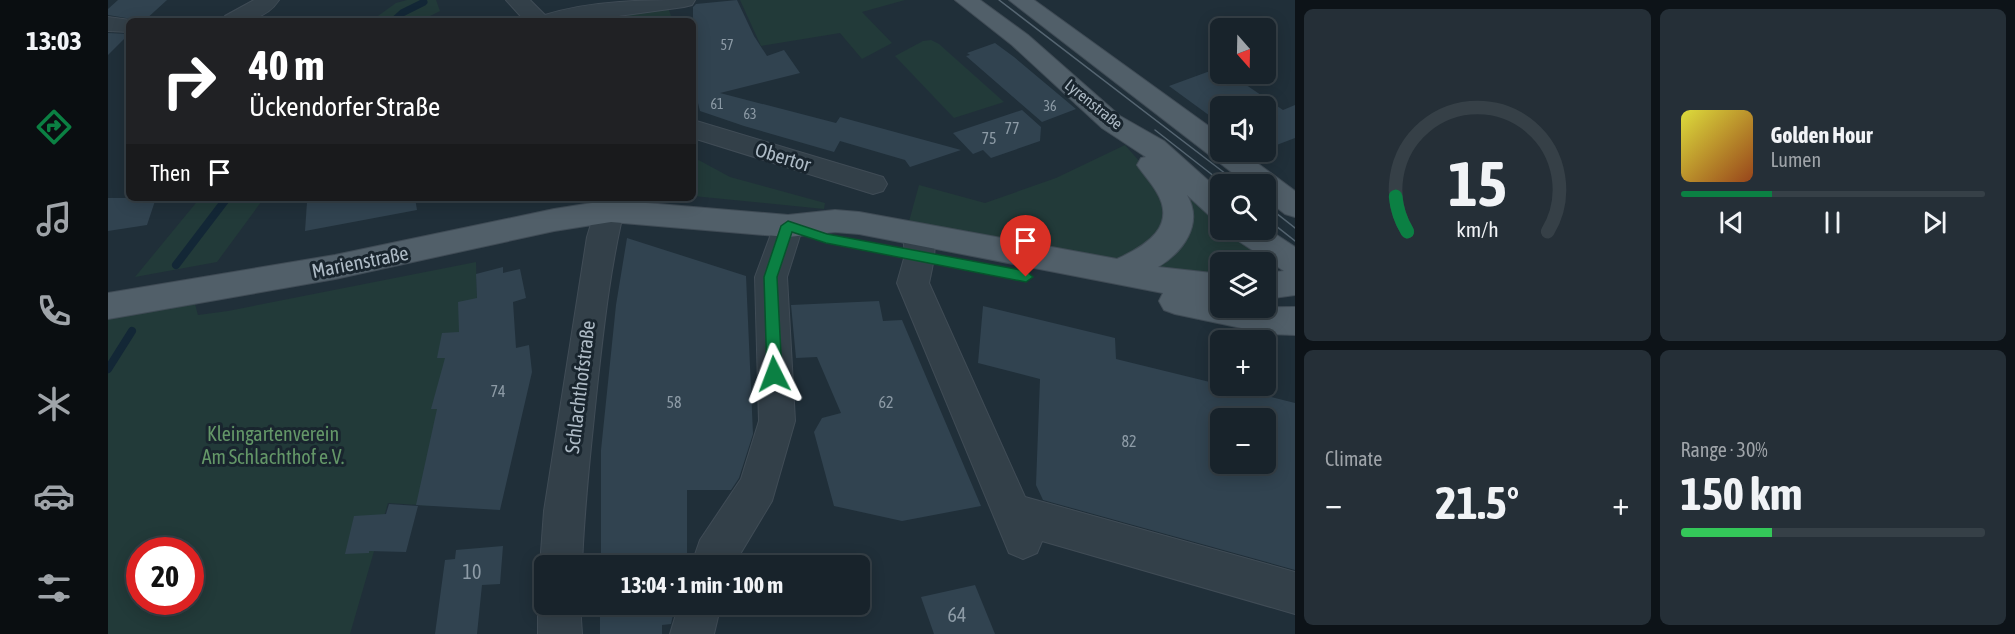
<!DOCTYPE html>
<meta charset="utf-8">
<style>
:root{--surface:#18232b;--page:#252f37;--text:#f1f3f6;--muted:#9fa4a9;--line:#364047;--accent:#0b8043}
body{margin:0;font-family:"Asap Condensed",sans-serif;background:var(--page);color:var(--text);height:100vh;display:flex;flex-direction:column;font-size:22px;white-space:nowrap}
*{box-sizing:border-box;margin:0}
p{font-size:20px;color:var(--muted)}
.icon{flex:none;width:33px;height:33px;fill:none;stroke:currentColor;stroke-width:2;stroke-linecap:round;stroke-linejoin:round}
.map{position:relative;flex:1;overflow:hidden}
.panel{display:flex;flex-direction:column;gap:9px;padding:9px;background:#0d1318;width:720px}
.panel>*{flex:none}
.hud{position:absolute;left:18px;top:18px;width:570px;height:183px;border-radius:9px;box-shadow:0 3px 15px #0003,0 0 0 2px var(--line);background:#202124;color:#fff;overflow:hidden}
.needle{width:39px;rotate:160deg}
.buttons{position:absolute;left:1102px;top:18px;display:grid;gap:12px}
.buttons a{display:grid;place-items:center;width:66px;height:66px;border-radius:9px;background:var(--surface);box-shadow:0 3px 15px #0003,0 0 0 2px var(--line);font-size:30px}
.speed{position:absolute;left:18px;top:537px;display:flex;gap:12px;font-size:30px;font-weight:700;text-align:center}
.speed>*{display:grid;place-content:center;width:78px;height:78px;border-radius:50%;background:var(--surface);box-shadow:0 3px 15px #0003,0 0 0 2px var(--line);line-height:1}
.speed .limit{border:9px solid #d22;background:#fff;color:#111}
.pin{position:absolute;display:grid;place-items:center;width:51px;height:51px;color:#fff;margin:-62px -26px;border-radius:50% 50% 50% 0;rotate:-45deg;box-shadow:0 0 6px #0007}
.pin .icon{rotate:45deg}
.me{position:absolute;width:66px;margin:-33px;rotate:357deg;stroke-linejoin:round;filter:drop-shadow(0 0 4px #0008)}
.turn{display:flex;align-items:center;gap:21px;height:126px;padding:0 24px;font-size:27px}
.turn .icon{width:78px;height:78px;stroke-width:2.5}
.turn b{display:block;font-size:42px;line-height:51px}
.then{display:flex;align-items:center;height:57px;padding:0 24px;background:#0003;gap:12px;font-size:22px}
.big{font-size:45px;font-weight:700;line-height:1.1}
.panel .tile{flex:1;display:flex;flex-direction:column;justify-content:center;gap:9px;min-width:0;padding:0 21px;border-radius:9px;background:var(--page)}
.panel .dial{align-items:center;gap:0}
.dial svg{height:156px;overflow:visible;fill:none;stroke:var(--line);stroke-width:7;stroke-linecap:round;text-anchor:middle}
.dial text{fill:var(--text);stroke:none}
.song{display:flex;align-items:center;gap:18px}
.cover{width:72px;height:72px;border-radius:9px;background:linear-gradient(135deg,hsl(60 70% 55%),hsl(20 70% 35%))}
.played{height:6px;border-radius:3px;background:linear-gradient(90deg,var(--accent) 30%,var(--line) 30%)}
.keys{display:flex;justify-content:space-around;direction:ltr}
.heat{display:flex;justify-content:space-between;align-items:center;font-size:33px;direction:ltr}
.charge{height:9px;border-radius:4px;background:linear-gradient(90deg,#34c759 30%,var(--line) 0)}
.panel .tiles{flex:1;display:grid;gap:9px;grid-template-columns:repeat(2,1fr)}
.trip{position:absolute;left:426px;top:555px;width:336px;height:60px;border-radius:9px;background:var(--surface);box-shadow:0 3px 15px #0003,0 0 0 2px var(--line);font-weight:700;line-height:60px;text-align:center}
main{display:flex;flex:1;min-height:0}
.tab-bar{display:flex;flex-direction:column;width:108px;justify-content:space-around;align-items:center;background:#0a0e11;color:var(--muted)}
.tab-bar .icon{width:42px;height:42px}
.tab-bar .selected{color:var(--accent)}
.tab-bar b{font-size:27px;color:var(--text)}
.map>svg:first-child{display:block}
.green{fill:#223a39;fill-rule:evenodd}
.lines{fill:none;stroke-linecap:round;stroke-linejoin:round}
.stream-far1{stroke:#132736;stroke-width:7}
.stream{stroke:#132736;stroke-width:8}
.building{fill:#314350;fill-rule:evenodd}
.minor-casing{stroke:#404c56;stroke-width:2}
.major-casing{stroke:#404c56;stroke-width:2}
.minor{fill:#334049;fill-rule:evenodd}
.major{fill:#515f69;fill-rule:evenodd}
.tram{stroke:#556571;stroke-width:1.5}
.route{fill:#0b8043;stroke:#07532c;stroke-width:1.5}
.labels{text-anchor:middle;stroke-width:6;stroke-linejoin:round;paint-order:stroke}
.far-number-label{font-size:14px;fill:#8d9ba6}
.far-street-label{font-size:16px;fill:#aebbc6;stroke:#19252e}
.number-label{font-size:16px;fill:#8d9ba6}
.street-label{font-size:20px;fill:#aebbc6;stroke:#19252e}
.park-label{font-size:20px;fill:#649768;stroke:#19252e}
.near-number-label{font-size:20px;fill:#8d9ba6}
</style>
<main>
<nav class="tab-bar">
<b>13:03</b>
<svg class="icon selected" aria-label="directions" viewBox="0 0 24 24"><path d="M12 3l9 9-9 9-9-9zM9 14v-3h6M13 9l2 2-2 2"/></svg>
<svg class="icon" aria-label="music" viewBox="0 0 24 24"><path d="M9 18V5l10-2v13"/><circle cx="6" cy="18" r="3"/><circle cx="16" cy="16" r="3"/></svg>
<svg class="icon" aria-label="phone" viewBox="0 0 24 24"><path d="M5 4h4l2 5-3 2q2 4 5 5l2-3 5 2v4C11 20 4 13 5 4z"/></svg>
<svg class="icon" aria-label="climate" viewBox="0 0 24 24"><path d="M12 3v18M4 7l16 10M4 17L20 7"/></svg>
<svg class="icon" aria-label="car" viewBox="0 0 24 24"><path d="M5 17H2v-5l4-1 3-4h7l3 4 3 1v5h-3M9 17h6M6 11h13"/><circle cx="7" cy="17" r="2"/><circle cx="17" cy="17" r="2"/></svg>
<svg class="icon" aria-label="filters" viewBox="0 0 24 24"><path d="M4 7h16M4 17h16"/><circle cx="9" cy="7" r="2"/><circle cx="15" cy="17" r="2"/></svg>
</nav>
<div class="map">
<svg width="1187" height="634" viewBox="0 0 1187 634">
<rect width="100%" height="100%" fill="#202f39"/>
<g class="green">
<polygon points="299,0 328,0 332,11 312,21 263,21 288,3"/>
<polygon points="632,0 797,0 754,12 784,43 754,59 732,33 653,46"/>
<polygon points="560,7 563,16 557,21 505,21 497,15"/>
<polygon points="823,40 831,44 896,102 846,118 787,56 815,41"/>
<polygon points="1017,145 1054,187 1084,198 1113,222 1113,230 1123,230 1174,276 1158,279 1158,262 1113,262 1113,281 800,225 811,185 877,203 948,178"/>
<polygon points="585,157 622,177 717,203 716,209 585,196"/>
<polygon points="92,198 156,198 109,262 27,277"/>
<path d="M368,262L369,298L326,506L280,503L242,634H0V310L85,297L90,315L120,311ZM32,550H82V602H32Z"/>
</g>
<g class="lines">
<polyline class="stream-far1" points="285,21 294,13 316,2"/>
<g class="stream">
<polyline points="68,265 119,198"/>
<polyline points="0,369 24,331"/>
</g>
</g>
<g class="building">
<polygon points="10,0 59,0 36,21 0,15 0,9"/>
<polygon points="629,0 646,36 659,56 676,50 692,73 612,93 728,123 732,117 853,150 802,167 797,160 732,141 726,152 636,126 592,111 589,99 585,100 585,7 588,4"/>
<polygon points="0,33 21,34 0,55"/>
<polygon points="887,43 906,57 968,109 934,122 858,56 862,55 859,53"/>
<polygon points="1113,67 1113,74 1122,74 1175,110 1187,105 1187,138 1158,149 1158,106 1113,106 1113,124 1061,86"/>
<polygon points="914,110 933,127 932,141 883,158 875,150 865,154 845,133"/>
<polygon points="0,198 48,198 39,225 0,231"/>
<polygon points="220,198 307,198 309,210 197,231 199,202"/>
<polygon points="519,238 638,276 645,434 631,478 623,490 579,490 579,566 493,566 493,450 508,305"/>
<polygon points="395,267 395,273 412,269 418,298 405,302 408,348 421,345 424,372 392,510 308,505 329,409 323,409 337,358 329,358 334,333 351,332 350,302 369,298 368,274"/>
<polygon points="771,301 775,321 794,320 873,506 794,521 726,506 706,432 714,418 733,413 709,357 688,358 683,305"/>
<path d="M875,306L1007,338L1008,359L1187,403V570L935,500L928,485L932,379L870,363ZM1113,418H1158V464H1113Z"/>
<polygon points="281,504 310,506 298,552 261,551 261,553 237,554 246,516 278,514"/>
<polygon points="395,546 392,584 374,585 369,634 327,634 337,560 347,559 348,550"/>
<polygon points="867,585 887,634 826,634 813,597"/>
<polygon points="492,604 565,604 565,615 563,624 554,625 554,634 492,634"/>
</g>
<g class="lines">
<defs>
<g id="minor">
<path d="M146,0H171C157,21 137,21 113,21L117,16Z"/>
<path d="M398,0H422L437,15C484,0 538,0 587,0L584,5L576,7L474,21H417Z"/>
<polygon points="0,17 30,21 21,21 21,32 0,31"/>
<polygon points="585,120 775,177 779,184 775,191 765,194 585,138"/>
<path d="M491,198H519C503,260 496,324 489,388C483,447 476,506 474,566H436V576L432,566L436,511L479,237Z"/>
<polygon points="680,215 691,218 695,226 679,277 687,421 664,501 625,566 583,566 592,540 633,479 651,421 647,277 669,218"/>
<path d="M810,224L821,227C831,245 825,263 821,283L917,497L1187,572V614L934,541L929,553L915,559L901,553L789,283L797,255L795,235L799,227Z"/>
<polygon points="436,589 436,604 472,604 474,634 430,634 430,604"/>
<polygon points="571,604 613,604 606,634 562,634"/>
</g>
<g id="major">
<path d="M847,0H872L920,35L1012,116L1056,141L1113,192V220L1103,217L1079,195C1096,224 1075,252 1050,267L1113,274V308L1187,307V335L1162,334L1067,314L1056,310L1051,301L1055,293L751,234L727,232L680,237L503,222L446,231L227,279L0,319V293L227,255L446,209L503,200L680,215L727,210L751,212L1009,259C1038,246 1070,226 1048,191C1043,182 1035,174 1029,165L1033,158L1038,157L994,128L904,45Z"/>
<polygon points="901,0 926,0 1113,135 1113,152 1134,152 1187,191 1187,217 1177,214 1158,199 1158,184 1139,184"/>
<polygon points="1158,228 1187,247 1187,295 1158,299 1158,273 1176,271 1126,238 1122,230"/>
</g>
</defs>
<use href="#minor" class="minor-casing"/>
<use href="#major" class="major-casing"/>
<use href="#minor" class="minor"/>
<use href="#major" class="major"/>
<g class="tram">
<polyline points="891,0 1131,184"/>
<polyline points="1047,130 1116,184"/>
<polyline points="1158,205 1187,228"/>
<polyline points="1158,218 1187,241"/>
</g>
</g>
<polygon class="route" points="680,221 719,234 918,271 925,277 918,282 718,243 684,232 669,277 674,374 666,380 659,374 656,277 673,226"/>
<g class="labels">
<g class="far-number-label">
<text x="619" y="50">57</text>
<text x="609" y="109">61</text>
<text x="942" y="111">36</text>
<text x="642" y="119">63</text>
</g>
<g class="far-street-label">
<text transform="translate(986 104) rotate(39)" y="6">Lyrenstraße</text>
</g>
<g class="number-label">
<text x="904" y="134">77</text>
<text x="881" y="144">75</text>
<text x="390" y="397">74</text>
<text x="566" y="408">58</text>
<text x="778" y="408">62</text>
<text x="1021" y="447">82</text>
</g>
<g class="street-label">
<text transform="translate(675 157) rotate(17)" y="7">Obertor</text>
<text transform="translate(252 262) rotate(-11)" y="7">Marienstraße</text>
<text transform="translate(472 387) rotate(-83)" y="7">Schlachthofstraße</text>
</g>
<g class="park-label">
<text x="165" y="441">Kleingartenverein<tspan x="165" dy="23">Am Schlachthof e.V.</tspan></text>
</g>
<g class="near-number-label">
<text x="364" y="579">10</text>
<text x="849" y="622">64</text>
</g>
</g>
</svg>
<div class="buttons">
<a><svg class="needle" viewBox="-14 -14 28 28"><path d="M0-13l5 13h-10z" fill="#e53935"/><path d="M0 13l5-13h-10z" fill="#9fa4a9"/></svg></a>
<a><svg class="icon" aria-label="sound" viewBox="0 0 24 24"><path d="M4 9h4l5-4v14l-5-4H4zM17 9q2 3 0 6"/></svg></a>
<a><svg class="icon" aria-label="search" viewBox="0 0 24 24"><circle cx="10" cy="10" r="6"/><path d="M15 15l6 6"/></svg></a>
<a><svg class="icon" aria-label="layers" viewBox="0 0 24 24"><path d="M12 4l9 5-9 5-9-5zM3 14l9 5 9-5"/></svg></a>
<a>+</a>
<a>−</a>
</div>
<div class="speed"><div class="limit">20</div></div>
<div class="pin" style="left:918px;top:277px;background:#d93025"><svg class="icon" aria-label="arrive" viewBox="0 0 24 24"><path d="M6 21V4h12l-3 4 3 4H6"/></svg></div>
<svg class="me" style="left:666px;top:374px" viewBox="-20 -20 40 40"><path d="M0-17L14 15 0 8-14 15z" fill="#0b8043" stroke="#fff" stroke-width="4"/></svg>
<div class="trip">13:04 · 1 min · 100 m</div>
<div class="hud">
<div class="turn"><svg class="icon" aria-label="right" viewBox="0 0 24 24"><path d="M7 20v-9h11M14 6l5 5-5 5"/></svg><div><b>40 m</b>Ückendorfer Straße</div></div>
<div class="then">Then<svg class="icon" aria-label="arrive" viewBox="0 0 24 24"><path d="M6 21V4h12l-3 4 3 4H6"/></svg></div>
</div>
</div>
<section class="panel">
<div class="tiles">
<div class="tile dial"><svg viewBox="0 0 100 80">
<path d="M14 69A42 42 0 1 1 86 69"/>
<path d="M14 69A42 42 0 0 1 8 51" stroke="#0b8043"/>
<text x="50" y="56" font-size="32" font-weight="700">15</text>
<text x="50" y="72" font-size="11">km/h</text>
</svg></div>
<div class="tile">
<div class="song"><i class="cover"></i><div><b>Golden Hour</b><p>Lumen</p></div></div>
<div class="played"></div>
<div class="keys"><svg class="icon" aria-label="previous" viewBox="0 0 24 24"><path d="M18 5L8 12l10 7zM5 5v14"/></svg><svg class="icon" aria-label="pause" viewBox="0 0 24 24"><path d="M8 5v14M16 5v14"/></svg><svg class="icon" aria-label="next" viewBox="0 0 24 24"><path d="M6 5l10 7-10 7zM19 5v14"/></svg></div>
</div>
<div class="tile"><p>Climate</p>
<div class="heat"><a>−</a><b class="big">21.5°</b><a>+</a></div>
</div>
<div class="tile"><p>Range · 30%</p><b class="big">150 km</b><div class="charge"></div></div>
</div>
</section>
</main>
